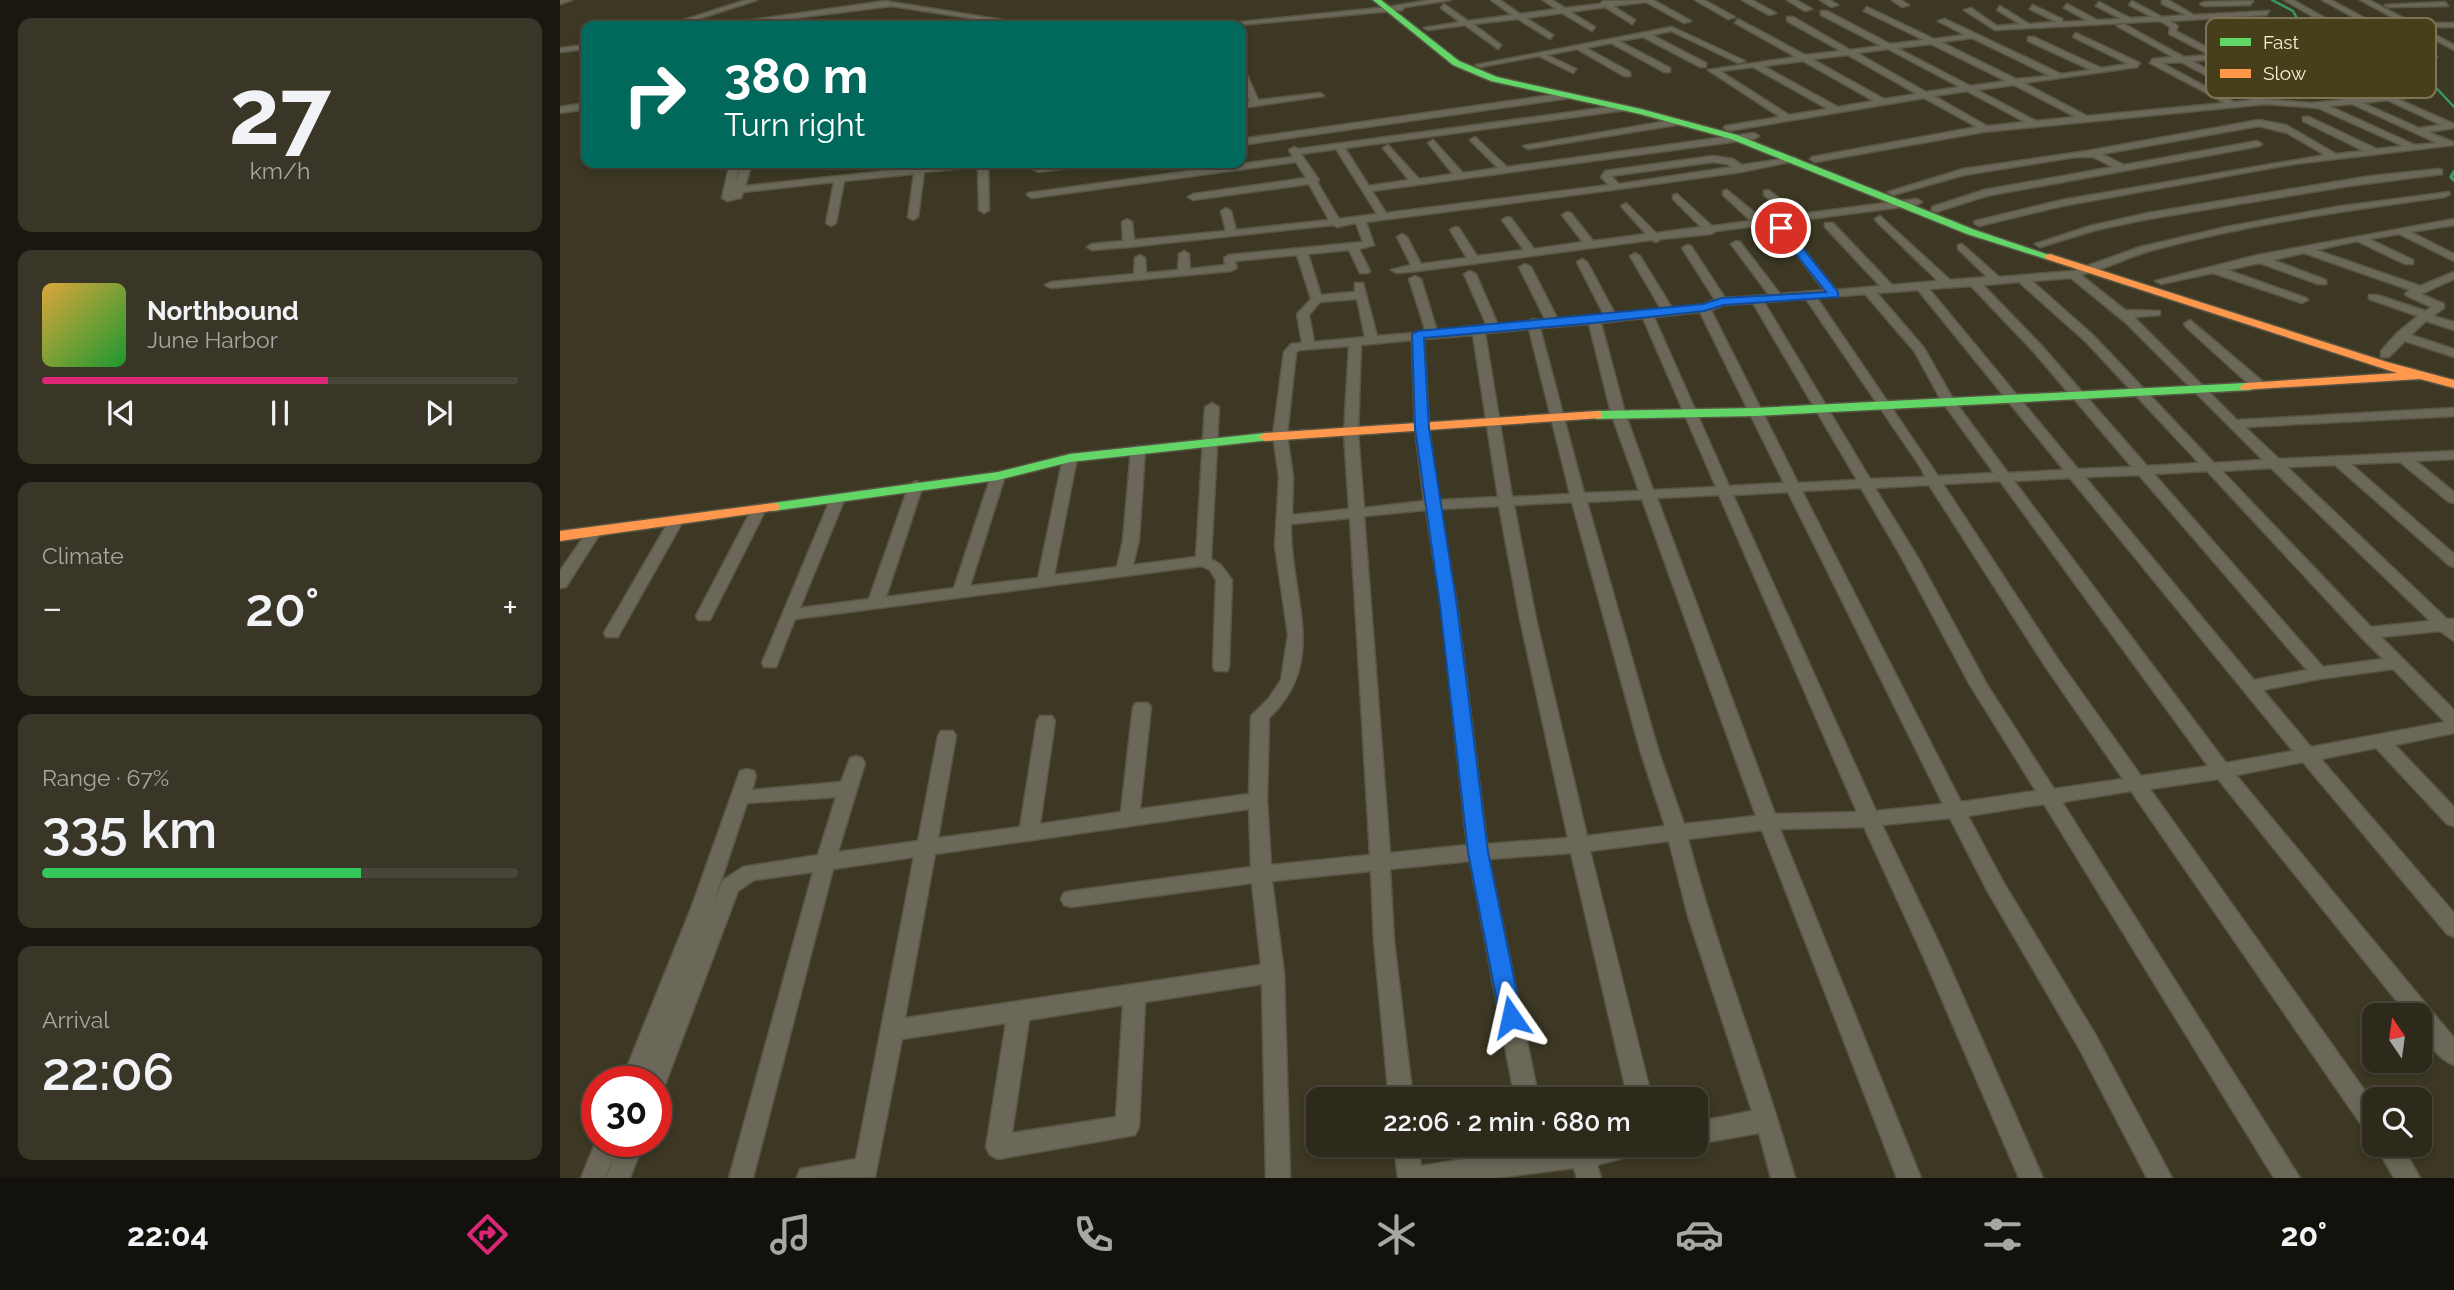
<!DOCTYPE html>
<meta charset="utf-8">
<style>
:root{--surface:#2d2a1b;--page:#393628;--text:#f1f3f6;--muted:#a7a7a3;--line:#48463a;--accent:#db2777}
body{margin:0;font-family:Raleway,sans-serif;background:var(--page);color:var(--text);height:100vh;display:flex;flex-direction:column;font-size:26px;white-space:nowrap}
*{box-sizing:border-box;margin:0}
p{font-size:23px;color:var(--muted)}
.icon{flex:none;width:38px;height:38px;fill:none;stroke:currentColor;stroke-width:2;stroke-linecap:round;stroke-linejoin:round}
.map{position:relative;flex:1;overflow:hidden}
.panel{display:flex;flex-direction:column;gap:18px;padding:18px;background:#19170f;width:560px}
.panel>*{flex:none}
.hud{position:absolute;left:21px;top:21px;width:665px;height:147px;border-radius:14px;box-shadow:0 4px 10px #0003,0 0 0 2px var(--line);background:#00695c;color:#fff;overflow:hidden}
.needle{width:46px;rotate:347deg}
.fabs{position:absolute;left:1802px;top:1003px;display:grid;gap:14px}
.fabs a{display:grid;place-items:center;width:70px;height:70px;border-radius:14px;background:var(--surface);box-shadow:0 4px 10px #0003,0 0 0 2px var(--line);font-size:35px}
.speed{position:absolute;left:21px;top:1066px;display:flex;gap:14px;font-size:35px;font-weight:700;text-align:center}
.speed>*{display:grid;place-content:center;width:91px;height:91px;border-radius:50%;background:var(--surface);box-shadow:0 4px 10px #0003,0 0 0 2px var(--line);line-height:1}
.speed .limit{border:10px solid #d22;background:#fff;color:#111}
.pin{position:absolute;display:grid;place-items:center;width:60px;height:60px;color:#fff;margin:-30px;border:4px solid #fff;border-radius:50%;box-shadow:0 2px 7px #0007}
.me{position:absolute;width:77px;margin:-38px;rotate:349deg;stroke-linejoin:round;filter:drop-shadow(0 0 5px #0008)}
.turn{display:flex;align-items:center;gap:24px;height:147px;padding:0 28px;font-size:32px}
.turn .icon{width:91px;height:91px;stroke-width:2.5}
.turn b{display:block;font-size:49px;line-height:60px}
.big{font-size:52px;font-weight:600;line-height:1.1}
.panel .card{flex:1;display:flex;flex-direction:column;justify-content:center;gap:10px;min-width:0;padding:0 24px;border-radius:14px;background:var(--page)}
.panel .dial{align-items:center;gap:0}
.dial b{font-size:91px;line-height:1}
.song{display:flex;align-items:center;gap:21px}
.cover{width:84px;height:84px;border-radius:10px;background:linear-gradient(135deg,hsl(40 70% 55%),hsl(130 70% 35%))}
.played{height:7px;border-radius:4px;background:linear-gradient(90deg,var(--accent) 60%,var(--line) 60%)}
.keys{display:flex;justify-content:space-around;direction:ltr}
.heat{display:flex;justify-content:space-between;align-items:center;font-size:38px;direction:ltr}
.charge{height:10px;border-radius:5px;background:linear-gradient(90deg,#34c759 67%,var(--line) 0)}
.trip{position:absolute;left:746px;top:1087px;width:402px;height:70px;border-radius:14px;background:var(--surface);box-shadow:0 4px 10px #0003,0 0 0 2px var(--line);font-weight:600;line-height:70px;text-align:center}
.menu{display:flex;height:112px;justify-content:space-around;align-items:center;background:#12110b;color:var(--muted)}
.menu .icon{width:49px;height:49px}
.menu .current{color:var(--accent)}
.menu b{font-size:32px;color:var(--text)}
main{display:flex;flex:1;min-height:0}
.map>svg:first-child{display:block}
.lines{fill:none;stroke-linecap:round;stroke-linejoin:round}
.stream-far1{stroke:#379966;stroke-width:2.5}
.stream{stroke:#379966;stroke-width:3.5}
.street-casing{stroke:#585543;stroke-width:3}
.fast-casing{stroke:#585543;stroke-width:3}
.slow-casing{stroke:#585543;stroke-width:3}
.street{fill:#6b6859;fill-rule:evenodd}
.fast{fill:#63d668;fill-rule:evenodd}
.slow{fill:#ff974d;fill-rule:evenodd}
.route{fill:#1a73e8;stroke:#114b97;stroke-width:2}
.key{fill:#473f19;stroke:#7c7454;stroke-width:2}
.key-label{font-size:19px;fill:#f6f1dc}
</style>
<main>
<section class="panel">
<div class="card dial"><b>27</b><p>km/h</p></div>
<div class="card">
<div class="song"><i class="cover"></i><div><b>Northbound</b><p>June Harbor</p></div></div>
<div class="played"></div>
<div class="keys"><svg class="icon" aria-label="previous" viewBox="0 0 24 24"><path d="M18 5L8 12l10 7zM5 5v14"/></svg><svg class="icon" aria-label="pause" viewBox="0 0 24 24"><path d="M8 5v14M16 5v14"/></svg><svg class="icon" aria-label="next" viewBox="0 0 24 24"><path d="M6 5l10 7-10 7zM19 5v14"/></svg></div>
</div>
<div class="card"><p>Climate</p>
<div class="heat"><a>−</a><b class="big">20°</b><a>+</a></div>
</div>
<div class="card"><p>Range · 67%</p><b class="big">335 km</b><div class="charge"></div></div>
<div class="card"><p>Arrival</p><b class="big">22:06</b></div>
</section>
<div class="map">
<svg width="1894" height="1178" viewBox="0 0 1894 1178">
<rect width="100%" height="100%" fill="#3c3824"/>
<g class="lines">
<polyline class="stream-far1" points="1712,0 1733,11 1739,22 1736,33 1753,53 1776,65 1843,70 1868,79 1894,107"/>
<polyline class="stream" points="1894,172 1891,177 1894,180"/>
<defs>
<g id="street">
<polygon points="0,0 12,0 0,4"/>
<polygon points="186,0 197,0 116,26 105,26"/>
<polygon points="870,0 891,0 845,7 842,10 668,26 642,26 828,7"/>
<polygon points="931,0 940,0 960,14 996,9 983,0 992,0 1005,8 1040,4 1043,1 1093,0 1131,21 1124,23 1086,2 1053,6 1075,20 1072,24 1045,7 1010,12 1035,27 1032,31 1002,13 966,18 993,35 990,39 958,19 913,24 941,45 938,49 905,25 868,30 864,28 900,22 881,8 884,4 908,21 952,15"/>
<polygon points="1135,0 1144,0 1175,17 1168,19"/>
<polygon points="1182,0 1192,0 1216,13 1209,15"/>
<polygon points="1227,0 1236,0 1252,9 1245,11"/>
<polygon points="1260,0 1270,0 1278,5 1271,7"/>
<polygon points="1332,0 1341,0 1349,5 1342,7"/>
<path d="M1602,0H1608L1634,15L1709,11L1706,15L1610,21L1618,26L1616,31L1737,95L1730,97L1658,59L1632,61L1701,99L1751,103L1783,100L1648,34V30H1654L1794,98L1818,96L1681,31L1688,29L1771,67H1806L1853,88V92L1867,91V95L1838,99L1894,124V128L1868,132L1893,142L1894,145L1734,164L1502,206L1419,226L1414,223L1415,221L1502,200L1765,155L1727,133L1699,126L1542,154L1564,165L1697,141L1702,144L1700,146L1426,196L1376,212L1372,211V207L1424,190L1553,167L1533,157H1516L1404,175L1333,195L1328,192L1403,169L1527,151L1699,120L1726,125L1776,154L1804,151L1743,121V117H1749L1817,149L1843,146L1758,108L1706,104L1423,132L1255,162L1250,159L1252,157L1417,127L1364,98L1168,131L1164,128L1165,126L1220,117L1148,70L1236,57L1175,23L1178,19L1245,55L1281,51L1227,21V17H1233L1290,50L1321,46L1261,15V11H1267L1330,44L1364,40L1304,11L1307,7L1374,39L1405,35L1378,21L1385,19L1501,74L1531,70L1468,41V37H1474L1541,68L1568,64L1513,37L1516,33L1580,63L1577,67L1464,83L1527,116L1665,103L1590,63L1593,59L1613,57L1557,26L1564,24L1624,57L1650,55L1609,34L1610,27L1600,21L1435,30L1404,10L1411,8L1437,26L1460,24L1437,10L1440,6L1469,24L1496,22L1470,9L1473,5L1502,19V22L1528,21L1504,8L1507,4L1537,20L1561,19L1536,6L1539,2L1570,18L1592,17L1569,5L1572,1L1602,17L1626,15L1602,4ZM1412,38L1490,76L1456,79L1381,42ZM1371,44L1446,81L1410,86L1337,48ZM1328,49L1400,87L1366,92L1297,53ZM1288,55L1357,94L1324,99L1252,59ZM1243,61L1314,101L1278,107L1203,66ZM1621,62L1692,100L1674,102L1602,63ZM1193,67L1268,109L1229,115L1160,71ZM1802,71L1847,92H1849L1829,94L1781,72ZM1454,85L1516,117L1476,121L1417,90ZM1407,91L1465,122L1427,126L1374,96ZM1827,100L1881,125L1859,128L1803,103ZM1792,104L1877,143L1855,145L1769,106Z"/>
<polygon points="1724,0 1733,0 1842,61 1835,63"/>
<polygon points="1762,0 1771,0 1877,57 1870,59"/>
<polygon points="1800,0 1809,0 1853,23 1894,23 1894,27 1861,27 1894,45 1894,50"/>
<polygon points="325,1 479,26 462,26 332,6 170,26 150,26"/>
<polygon points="1693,1 1690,5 1644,6 1640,4 1644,2"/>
<polygon points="1885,2 1888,6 1829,7 1825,5"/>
<polygon points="1112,27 1185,61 1178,63 1111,31 1092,35 1146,63 1146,67 1140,67 1083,37 1059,41 1110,68 1110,72 1104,72 1051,43 1026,48 1070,72 1070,76 1064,76 1017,49 987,55 1016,69 1013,73 979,56 920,67 916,65"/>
<polygon points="1746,31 1805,61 1806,63 1799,65 1743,35"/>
<polygon points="26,45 26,49 0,52 0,48"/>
<polygon points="681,68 685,70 698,100 760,93 764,96 681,108 681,102 690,101 681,79"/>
<polygon points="1007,93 1011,96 1010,98 681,145 681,139"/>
<polygon points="26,103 26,109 0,113 0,107"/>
<path d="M1063,105L1067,108L1066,110L785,148L809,186L849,180L823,148L828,145L859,179L893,174L868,143L873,140L903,173L938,168L910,140L915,137L947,167L1194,133L1199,136L1194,139L812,191L826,213L1049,185L1041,177L1045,171L1153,156L1173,159L1182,165L1234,157L1239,160L1181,172L1059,189L806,222L814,245L799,249L810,271L808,273H800L789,250L748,254L761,295L795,292V283H803L817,336L866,332L849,279L855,276L861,279L877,331C894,329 912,324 927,326L904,274L910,271L916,274L938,325L967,322L973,319L986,321L959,267L965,264L971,267L998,320L1044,315L1017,262L1022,259L1027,262L1055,314L1101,309L1070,256L1075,253L1080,256L1112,308L1142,305L1155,300L1122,248L1127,245L1131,246L1165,298L1209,295L1171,244L1176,241L1180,242L1220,294L1264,290L1216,228L1221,225L1225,226L1276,290L1320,286L1265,227V223H1273L1332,285L1378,281L1316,221L1315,219L1320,216L1390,280L1427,277L1398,249V245L1402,244L1439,277L1513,271L1580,247L1666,227L1775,207L1889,192L1890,194L1885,197C1788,210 1691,224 1597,249C1571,255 1547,269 1521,275L1565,310L1600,311V315L1574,317L1677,420L1894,408V416L1685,427L1719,459L1894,451V459L1856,461L1894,492V503L1889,502L1840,462L1791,464L1894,554V567L1889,565L1775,465L1727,467L1887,619H1894V641L1880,631L1821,637L1894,710V733L1835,745L1894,807V826L1887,824L1816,748L1761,759L1894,913V937L1887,934L1743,762L1676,775L1894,1038V1065C1875,1058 1860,1034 1860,1015H1848L1658,779L1590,789L1815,1105V1136L1807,1133L1571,791L1502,802L1740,1178H1714L1484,804L1408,816L1442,880L1535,1034L1612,1178H1587L1519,1048L1428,892L1390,818L1322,825L1386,958L1483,1178H1459L1364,958L1304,827L1220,829L1361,1178H1337L1202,830L1128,839C1158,954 1203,1064 1235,1178H1211L1199,1133L1136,1144V1122L1192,1111L1128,916L1109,841L1030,851L1092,1099H1068L1011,853L929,859L979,1099H955L910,861L830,869L834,941L853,1099H829L814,941L811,871L712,881L724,973L730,1178H706L702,984L585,1002L579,1127L575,1135L438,1159L430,1155L426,1147L446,1023L342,1039L315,1177L237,1178L240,1169L296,1159L354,857L273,869L193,1178H169L253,872L194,880L178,891L103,1090L96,1092V1082H84L98,1045L84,1082H61L132,906L180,771L187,769L194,771L196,776L192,790L281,782L290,758L296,756L302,758L305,763L278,852L358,841L378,736L381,731H393L396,736L378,838L460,827L477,721L480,716H492L495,721L480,824L561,812L573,707L576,703H588L591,707L580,809L689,794L691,716L709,698L721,680L728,635L715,546L719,477L713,435L724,352L731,344L742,343L737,314L751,299L737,255L675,261L677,268L671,271L491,288L485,285L491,282L574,274L575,258L580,255L585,258L586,273L618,270L619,254L624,251L629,254L630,269L665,265L664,258L669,255L803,242L796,223L777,227L773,225L569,247L532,250L527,247L532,244L563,241L562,222L567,219L572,222L574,240L666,231L661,211L666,208L671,211L676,230L769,220L749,184L633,200L628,197L633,194L746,178L736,162L472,198L467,195L468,193L733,157L729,150L734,147L738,149ZM776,149L817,214L779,219L757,182L759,180L741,154ZM1153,162L1167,164L1172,167L1059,184L1051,176ZM1511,278L1566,323L1703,460L1654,463L1534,336L1472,281ZM1459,282L1526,342L1639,463L1587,466L1481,345L1423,285ZM1411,286L1473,351L1572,467L1518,469L1369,289ZM1358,290L1504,470L1448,473L1393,399L1364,348L1317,293ZM1305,294L1355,352L1381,400L1434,473L1378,476L1257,298ZM797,299L805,337L754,342L749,315L760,302ZM1246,299L1361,468L1365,477L1310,479L1204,302ZM1193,303L1297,480L1238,483L1151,310L1163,305ZM1140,312L1224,483L1169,486L1094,317ZM1083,318L1156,487L1093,490L1065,413L1041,323ZM1029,324L1051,413L1079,491L1024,493L980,328ZM969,329L1010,494L952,497L925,333ZM913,335L938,497L879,500L869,428L864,339ZM852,340L855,428L864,501L804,508L798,433L801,345ZM789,346L784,433L789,509L732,515L733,477L727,435L736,353L739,350ZM1711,468L1870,621L1811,627L1662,471ZM1647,471L1801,637L1823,659L1763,667L1594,474ZM1579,475L1747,670L1694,680L1525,477ZM1510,478L1733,751L1666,763L1454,481ZM1440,481L1648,766L1581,776L1497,658L1383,484ZM1369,485L1485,666L1563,779L1494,789L1426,683L1358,558L1315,488ZM1301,488L1342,558L1410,685L1476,791L1401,802L1242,491ZM1228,492L1383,804L1316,811L1173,495ZM1159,495L1297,812L1215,814L1097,498ZM1082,499L1196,816L1124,824L1099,753L1027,502ZM1012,502L1081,753L1105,826L1027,836L976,619L954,505ZM939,506L960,619L1008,838L927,844L897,606L880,509ZM866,510L881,606L907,845L830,853L804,516ZM790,518L810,855L711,865L707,800L709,718C770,660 729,595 731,524ZM1833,669L1885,722L1751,747L1703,690L1759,679ZM276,797L258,855L183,867L163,880L153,905L187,803ZM689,809L691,867L511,891L504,893L501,899L504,905L511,907L692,883L701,965L345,1018L375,854ZM563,1005L556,1117L452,1133L469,1020Z"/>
<polygon points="1119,119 1123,122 1122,124 968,149 963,146"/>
<polygon points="170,163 180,163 174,187 182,163 192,163 185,186 400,163 421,163 428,166 429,210 424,213 419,210 418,168 415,167 364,172 358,217 353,220 348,217 354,174 284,181 276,223 271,226 266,223 274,182 183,192 181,198 167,201 162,198"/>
<polygon points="505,163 531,163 526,166 478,172 473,169"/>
<polygon points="1879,169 1882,170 1882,174 1789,186 1588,219 1536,230 1480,247 1475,244 1530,226 1588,213 1811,176"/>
<polygon points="1167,190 1202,219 1229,216 1204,195 1204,191 1208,190 1240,214 1357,199 1362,202 1357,205 1156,231 1151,234 1101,239 1096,242 1091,240 858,271 837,273 831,270 851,265 837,237 842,234 847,237 861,264 907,258 890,230 895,227 899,228 917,256 964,250 942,220 947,217 951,218 974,249 1023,242 1002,215 1007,212 1011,213 1033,241 1086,234 1061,206 1066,203 1096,233 1141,227 1113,199 1113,195 1117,194 1152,226 1191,221 1163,195 1163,191"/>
<polygon points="1894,219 1894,225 1851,232 1894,254 1894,261 1839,234 1809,239 1853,260 1853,264 1845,264 1797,241 1756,250 1860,286 1894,272 1894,279 1861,294 1884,304 1884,308 1873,316 1894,322 1894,330 1866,321 1851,335 1894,349 1894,357 1845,341 1829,357 1821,357 1821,351 1837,333 1858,316 1809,299 1809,295 1817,295 1866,311 1871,307 1847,296 1845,294 1850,290 1744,253 1713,260 1766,280 1766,284 1758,284 1700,263 1667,270 1746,298 1748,300 1742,303 1653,273 1601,284 1595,281 1698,255"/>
<polygon points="1630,320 1702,381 1702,387 1692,387 1626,327 1624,324"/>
<polygon points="652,403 659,407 651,559 660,564 672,580 669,667 667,671 655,671 653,667 656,580 650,570 641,566 235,619 216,667 204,667 202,663 271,498 278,494 285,498 240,608 309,599 349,485 356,481 363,485 326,597 394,588 431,476 438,472 445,476 410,586 478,578 503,458 510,454 517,458 494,575 557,567 563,540 571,450 578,446 585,450 579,540 573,565 636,557 645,407"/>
<polygon points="199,505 206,509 152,616 150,620 138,620 136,616 192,509"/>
<polygon points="116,517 123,521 60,633 58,637 46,637 44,633 109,521"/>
<polygon points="34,527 41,532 6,587 0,588 0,571 29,529"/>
<polygon points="37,1139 60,1141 45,1178 21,1178"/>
<polygon points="60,1141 84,1141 70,1178 46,1178"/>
<polygon points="834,1144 858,1144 861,1166 966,1149 965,1144 1088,1144 1084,1152 1037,1165 1041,1178 1017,1178 1014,1168 935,1178 838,1178"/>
<polygon points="1815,1144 1841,1144 1860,1178 1834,1178"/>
</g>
<g id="fast">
<polygon points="813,0 821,0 899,61 937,77 1081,109 1177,135 1415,230 1495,257 1486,259 1407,234 1171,139 1080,114 931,81 893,65"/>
<polygon points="1686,383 1692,387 1691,390 1195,416 1037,419 1030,415 1037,411 1195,408"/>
<polygon points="705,433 710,434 712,437 710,440 510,462 438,480 213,511 206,507 213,503 438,472 510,454"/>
</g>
<g id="slow">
<polygon points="1490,254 1827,362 1894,380 1894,388 1860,379 1681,390 1680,387 1686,383 1837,373 1486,259 1486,255"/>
<polygon points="1037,411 1042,412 1042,418 705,441 698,437 705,433"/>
<polygon points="213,503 218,504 220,507 218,510 0,541 0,531"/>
</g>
</defs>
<use href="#street" class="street-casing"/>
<use href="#fast" class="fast-casing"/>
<use href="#slow" class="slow-casing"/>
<use href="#street" class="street"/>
<use href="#fast" class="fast"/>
<use href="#slow" class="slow"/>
</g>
<polygon class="route" points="1217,226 1225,226 1278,292 1278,297 1164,305 1144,311 1034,323 864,338 869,428 897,606 928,852 962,1017 959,1024 951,1027 943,1024 940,1017 908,852 880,606 855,428 852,334 858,331 1143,304 1162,298 1266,292 1217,230"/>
<rect x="1646" y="18" width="230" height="80" rx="10" class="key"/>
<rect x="1660" y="38" width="31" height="8" fill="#63d668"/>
<rect x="1660" y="69" width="31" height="9" fill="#ff974d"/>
<g class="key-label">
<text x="1703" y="49">Fast</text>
<text x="1703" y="80">Slow</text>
</g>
</svg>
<div class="fabs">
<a><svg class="needle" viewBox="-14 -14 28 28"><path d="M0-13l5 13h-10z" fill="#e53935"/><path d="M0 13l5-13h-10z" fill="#a7a7a3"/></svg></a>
<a><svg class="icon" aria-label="search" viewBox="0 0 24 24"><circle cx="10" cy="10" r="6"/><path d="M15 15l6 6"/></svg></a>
</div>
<div class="speed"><div class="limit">30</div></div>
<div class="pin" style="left:1221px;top:228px;background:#d93025"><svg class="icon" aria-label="arrive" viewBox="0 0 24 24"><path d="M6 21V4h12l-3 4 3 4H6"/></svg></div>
<svg class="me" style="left:951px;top:1017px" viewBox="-20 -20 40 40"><path d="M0-17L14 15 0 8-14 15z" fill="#1a73e8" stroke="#fff" stroke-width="4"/></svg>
<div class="trip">22:06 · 2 min · 680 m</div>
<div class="hud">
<div class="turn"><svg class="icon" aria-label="right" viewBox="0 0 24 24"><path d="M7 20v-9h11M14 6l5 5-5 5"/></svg><div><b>380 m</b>Turn right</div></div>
</div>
</div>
</main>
<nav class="menu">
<b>22:04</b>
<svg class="icon current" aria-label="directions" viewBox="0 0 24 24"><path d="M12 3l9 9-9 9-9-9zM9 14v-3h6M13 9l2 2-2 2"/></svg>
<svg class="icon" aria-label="music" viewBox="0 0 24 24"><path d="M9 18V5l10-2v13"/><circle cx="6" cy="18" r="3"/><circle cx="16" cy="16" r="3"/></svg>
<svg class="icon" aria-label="phone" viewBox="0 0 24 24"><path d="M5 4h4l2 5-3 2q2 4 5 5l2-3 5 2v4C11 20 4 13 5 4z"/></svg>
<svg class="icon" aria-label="climate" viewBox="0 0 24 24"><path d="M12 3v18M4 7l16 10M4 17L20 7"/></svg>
<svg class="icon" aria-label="car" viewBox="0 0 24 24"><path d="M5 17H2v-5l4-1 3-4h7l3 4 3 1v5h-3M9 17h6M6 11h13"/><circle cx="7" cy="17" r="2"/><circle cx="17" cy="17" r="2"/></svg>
<svg class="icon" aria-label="filters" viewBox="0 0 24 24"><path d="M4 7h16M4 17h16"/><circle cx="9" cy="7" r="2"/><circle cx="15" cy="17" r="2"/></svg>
<b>20°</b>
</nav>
